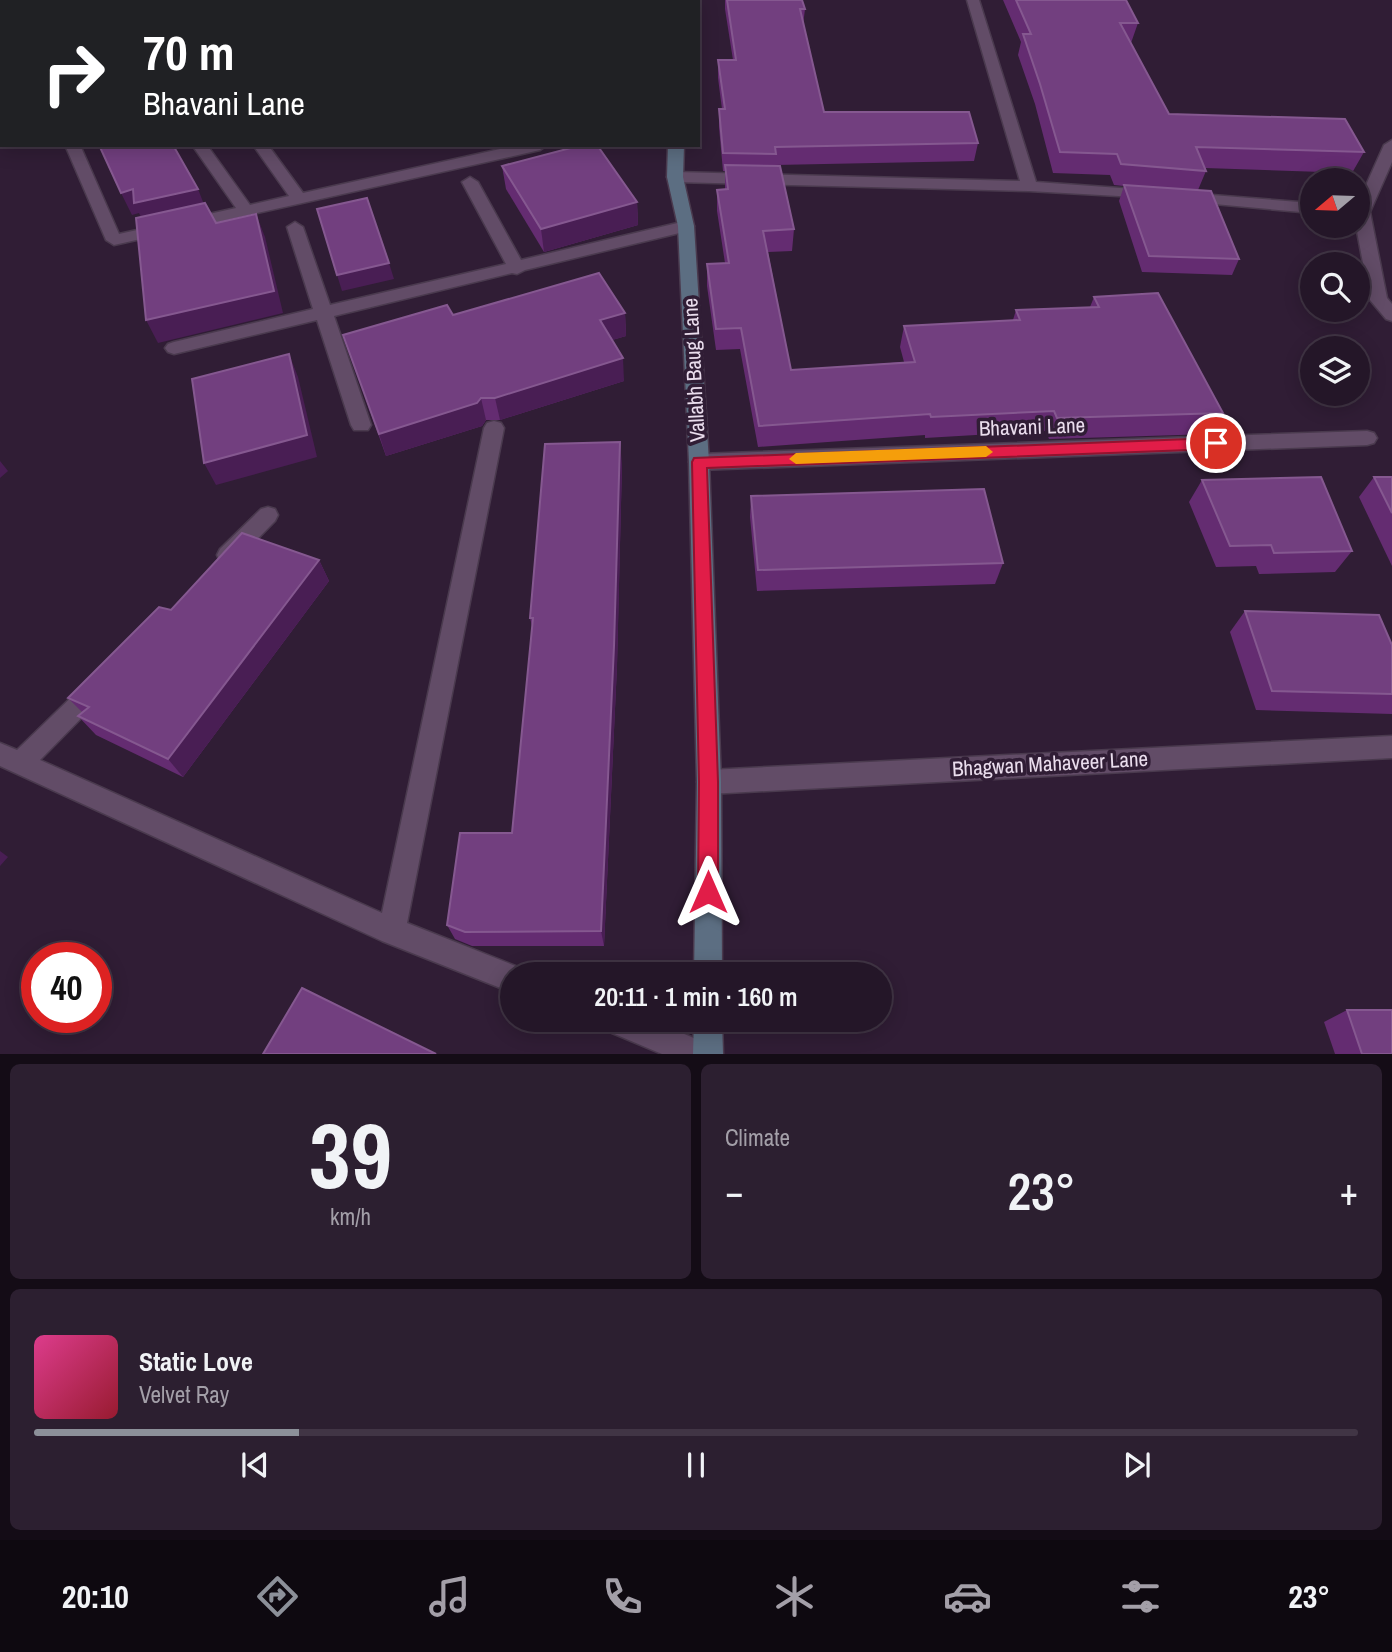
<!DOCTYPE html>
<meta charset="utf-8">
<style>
:root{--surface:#241628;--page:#2c1f30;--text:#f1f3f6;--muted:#a39fa8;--line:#413545;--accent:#8c9099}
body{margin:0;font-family:"Archivo Narrow",sans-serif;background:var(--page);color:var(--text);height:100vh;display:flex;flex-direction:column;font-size:26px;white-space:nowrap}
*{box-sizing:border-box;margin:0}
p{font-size:23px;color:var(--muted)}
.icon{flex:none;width:38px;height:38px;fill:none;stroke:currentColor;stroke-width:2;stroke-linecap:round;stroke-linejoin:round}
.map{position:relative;height:1054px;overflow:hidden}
.drawer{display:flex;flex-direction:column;gap:10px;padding:10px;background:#140c16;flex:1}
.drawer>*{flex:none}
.hud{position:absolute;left:0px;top:0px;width:700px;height:147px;box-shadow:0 4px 18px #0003,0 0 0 2px var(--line);background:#202124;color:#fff;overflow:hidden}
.needle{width:46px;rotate:251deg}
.controls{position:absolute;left:1300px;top:168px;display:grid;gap:14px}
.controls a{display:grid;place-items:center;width:70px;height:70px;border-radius:50%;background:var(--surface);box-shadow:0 4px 18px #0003,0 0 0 2px var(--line);font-size:35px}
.speed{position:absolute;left:21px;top:942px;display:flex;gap:14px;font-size:35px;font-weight:700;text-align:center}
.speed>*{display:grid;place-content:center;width:91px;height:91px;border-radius:50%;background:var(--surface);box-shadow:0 4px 18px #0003,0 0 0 2px var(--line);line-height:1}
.speed .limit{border:10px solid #d22;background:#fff;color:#111}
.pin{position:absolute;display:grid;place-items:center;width:60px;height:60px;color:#fff;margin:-30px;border:4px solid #fff;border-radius:50%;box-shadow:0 2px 7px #0007}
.me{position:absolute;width:77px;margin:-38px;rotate:0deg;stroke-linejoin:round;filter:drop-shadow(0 0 5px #0008)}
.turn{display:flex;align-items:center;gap:24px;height:147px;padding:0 28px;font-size:32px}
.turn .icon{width:91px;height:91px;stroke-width:2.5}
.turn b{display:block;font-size:49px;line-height:60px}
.big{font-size:52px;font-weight:600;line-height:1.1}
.drawer .widget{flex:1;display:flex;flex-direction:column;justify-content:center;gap:10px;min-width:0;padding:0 24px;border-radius:10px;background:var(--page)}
.drawer .dial{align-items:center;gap:0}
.dial b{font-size:91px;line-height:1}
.song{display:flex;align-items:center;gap:21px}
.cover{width:84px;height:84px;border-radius:10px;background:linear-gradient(135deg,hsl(330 70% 55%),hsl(350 70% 35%))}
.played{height:7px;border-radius:4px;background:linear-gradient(90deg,var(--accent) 20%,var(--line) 20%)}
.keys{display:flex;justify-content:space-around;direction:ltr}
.heat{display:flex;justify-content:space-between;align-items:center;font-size:38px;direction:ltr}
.drawer .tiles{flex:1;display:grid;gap:10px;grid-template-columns:1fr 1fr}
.widget:last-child{grid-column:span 2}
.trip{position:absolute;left:500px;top:962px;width:392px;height:70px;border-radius:35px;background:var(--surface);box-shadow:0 4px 18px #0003,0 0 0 2px var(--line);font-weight:600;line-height:70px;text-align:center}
.tabs{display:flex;height:112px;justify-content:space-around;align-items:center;background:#0e0910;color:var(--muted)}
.tabs .icon{width:49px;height:49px}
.tabs .active{color:var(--accent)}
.tabs b{font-size:32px;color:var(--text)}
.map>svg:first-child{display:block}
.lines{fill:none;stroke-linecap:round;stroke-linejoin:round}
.street-casing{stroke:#4a3a4e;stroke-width:3}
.secondary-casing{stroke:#4a3a4e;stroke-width:3}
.street{fill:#624c67;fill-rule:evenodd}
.secondary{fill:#5c6e82;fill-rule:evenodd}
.wall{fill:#642c71}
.shaded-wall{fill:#491e54}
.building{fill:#723f7f;stroke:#855890;stroke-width:2}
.route{fill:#e11d48;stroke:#92132f;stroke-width:2}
.slow{fill:#f59e0b}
.labels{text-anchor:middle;stroke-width:7;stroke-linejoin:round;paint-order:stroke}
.street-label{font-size:21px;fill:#eadded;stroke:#301d35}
</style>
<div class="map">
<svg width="1392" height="1054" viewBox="0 0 1392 1054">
<rect width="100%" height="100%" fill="#301d35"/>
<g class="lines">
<defs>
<g id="street">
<polygon points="60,0 74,0 59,2"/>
<polygon points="624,0 645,0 623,2"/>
<polygon points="967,0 979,0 1036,182 1148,190 1156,195 1154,198 1029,191 675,182 667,177 675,172 1020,181"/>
<polygon points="0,40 2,40 0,49"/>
<polygon points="1392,140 1392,162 1370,212 1387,298 1392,304 1392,321 1386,319 1370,300 1356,226 1358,203 1384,145"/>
<polygon points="65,145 80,145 119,234 236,208 192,145 207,145 250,205 289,196 253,145 268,145 303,193 518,145 547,145 540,150 114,245 106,240"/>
<polygon points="470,177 478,182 521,260 686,221 694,226 692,230 525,270 517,274 512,273 334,316 371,425 368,430 354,430 351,425 317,320 174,354 168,352 165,348 168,344 174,342 313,309 287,227 295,222 303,227 330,305 506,264 462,182"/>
<polygon points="1187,193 1312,203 1312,213 1181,201 1179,198"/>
<polygon points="494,421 501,423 504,428 407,923 523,969 525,975 513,975 513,993 382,941 0,766 0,743 17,750 89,680 97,677 105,680 109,687 105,694 40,760 382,913 484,428 487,423"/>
<polygon points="1367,431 1374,433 1377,438 1374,443 1367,445 699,470 692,467 689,462 692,457 699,454"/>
<polygon points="268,507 275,509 278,515 275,521 236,561 228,564 220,561 217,555 220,549 261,509"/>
<polygon points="1392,736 1392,758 709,794 700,790 697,782 700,774 709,770"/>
<polygon points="601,1020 651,1020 708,1044 712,1054 662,1054 605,1030"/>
</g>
<g id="secondary">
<rect x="679" y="0" width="12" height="2"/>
<polygon points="668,145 684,145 683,177 694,226 709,462 721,782 722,975 694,975 697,782 689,462 678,226 667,177"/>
<polygon points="694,1020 722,1020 723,1054 693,1054"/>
</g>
</defs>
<use href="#street" class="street-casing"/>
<use href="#secondary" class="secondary-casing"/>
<use href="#street" class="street"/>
<use href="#secondary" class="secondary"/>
</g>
<g class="wall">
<polygon points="725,0 802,0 805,9 803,25 824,112 978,143 974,161 775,165 794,229 792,251 768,252 791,370 904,362 900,347 904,326 1013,320 1016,310 1090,307 1094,297 1223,413 1212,434 1049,439 1046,431 925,438 925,435 758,447 740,349 716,350 707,286 707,264 725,263 717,211 717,190 725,189 725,171 723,171 719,127 719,109 722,109 718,78 718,60 733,60 725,9"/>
<polygon points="1003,0 1126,0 1138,23 1131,43 1169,114 1364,152 1352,173 1205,168 1206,171 1198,190 1239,259 1232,275 1142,272 1119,201 1124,186 1114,185 1110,175 1053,173 1035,104 1018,55 1021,42"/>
<polygon points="502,166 637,202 638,225 544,252 506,189"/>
<polygon points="625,313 626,336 612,340 624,381 500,420 486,420 482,426 386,456 343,335 453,315"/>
<polygon points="622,464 617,666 604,946 472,946 455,939 447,925 512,833 532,626 530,618"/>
<polygon points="1374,477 1392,477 1392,566 1359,497"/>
<polygon points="1202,480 1352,551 1335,572 1259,574 1256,566 1216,567 1189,502"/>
<polygon points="751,496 1003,563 995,584 757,591 750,517"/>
<polygon points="319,560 329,581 183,777 96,735 78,716 82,712 68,698 171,610"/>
<polygon points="1245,611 1392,645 1392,714 1256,710 1230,632"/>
<polygon points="1347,1010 1392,1054 1335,1054 1324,1022"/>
</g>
<g class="shaded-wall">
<polygon points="428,0 481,0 482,2 428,2"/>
<polygon points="336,145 351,145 337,148"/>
<polygon points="133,189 198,189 207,212 145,226 139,213 132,215 121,193"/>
<polygon points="637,202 638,225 544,252 541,229"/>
<polygon points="256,214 265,237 283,313 158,343 146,320"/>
<polygon points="389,263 394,279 342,291 337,275"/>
<polygon points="625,313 626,336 602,343 600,320"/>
<polygon points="289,354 298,377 317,457 216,485 204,463"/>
<polygon points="623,358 624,381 500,420 495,398"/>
<polygon points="481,398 486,420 482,426 386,456 379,434"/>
<polygon points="620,442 622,464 617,666 604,946 601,931"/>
<polygon points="0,461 8,471 0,478"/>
<polygon points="319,560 329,581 183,777 168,759"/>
<polygon points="0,851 8,857 0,866"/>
</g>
<g class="building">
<polygon points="274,0 386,0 386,2 263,2"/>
<polygon points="488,0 572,0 573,2 489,2"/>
<polygon points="727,0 802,0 805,9 800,9 824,112 969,112 978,143 775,147 776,154 723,153 719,109 725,109 718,60 736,60"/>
<polygon points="1016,0 1126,0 1138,23 1120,23 1169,114 1345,119 1364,152 1196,147 1206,171 1121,164 1117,154 1060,152 1040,84 1023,34 1031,34"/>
<polygon points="99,145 173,145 198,189 134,203 133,189 121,193"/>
<polygon points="582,145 597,145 637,202 541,229 502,166"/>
<polygon points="725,165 780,166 794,229 763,231 791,370 915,362 904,326 1020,320 1016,310 1099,307 1094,297 1158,293 1223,413 1057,418 1054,411 931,417 930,414 759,426 741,328 716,329 707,264 729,263 717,190 728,189"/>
<polygon points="1124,185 1211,191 1239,259 1149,256"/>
<polygon points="367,198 389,263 337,275 317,209"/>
<polygon points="205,203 216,223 256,214 274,291 146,320 136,218"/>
<polygon points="599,273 625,313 600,320 623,358 495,398 481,398 477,403 379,434 343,335 447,305 453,315"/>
<polygon points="289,354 307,435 204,463 192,379"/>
<polygon points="620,442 614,646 601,931 465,932 447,925 460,833 512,833 533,618 530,618 545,444"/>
<polygon points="1321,477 1352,551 1274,553 1271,545 1230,546 1202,480"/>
<polygon points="1374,477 1392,477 1392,513"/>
<polygon points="984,489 1003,563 758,570 751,496"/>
<polygon points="242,533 319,560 168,759 78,716 89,707 68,698 159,607 171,610"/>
<polygon points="1245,611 1379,615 1392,645 1392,694 1272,691"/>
<polygon points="302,988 436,1054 263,1054"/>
<polygon points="1347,1010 1392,1010 1392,1054 1362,1054"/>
</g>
<polygon class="route" points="1216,438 1223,443 1216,449 707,468 718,782 718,892 716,899 708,902 701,899 698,892 699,782 692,462 694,458"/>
<polygon class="slow" points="986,446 993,452 986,457 796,464 789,459 796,453"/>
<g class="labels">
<g class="street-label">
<text transform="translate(694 370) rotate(-93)" y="7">Vallabh Baug Lane</text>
<text transform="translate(1032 427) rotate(-2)" y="7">Bhavani Lane</text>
<text transform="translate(1050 764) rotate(-3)" y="7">Bhagwan Mahaveer Lane</text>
</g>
</g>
</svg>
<div class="controls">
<a><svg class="needle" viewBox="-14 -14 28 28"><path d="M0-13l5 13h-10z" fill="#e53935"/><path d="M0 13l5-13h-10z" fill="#a39fa8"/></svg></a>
<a><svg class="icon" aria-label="search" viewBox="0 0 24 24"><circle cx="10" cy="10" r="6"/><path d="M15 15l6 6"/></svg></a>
<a><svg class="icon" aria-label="layers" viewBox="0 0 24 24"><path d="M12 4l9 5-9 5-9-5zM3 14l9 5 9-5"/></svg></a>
</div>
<div class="speed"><div class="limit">40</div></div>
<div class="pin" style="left:1216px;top:443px;background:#d93025"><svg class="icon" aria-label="arrive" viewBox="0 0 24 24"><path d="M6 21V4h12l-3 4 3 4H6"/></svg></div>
<svg class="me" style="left:708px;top:892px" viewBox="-20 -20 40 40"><path d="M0-17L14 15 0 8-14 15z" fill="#e11d48" stroke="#fff" stroke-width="4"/></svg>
<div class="trip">20:11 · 1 min · 160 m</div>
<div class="hud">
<div class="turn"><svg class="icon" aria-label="right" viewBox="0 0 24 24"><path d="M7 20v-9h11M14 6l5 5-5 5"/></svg><div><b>70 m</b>Bhavani Lane</div></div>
</div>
</div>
<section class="drawer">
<div class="tiles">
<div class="widget dial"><b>39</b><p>km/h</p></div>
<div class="widget"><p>Climate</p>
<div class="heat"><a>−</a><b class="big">23°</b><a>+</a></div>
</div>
<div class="widget">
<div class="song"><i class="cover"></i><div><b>Static Love</b><p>Velvet Ray</p></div></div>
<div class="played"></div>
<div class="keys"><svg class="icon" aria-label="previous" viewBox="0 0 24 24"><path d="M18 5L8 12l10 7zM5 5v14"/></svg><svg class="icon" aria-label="pause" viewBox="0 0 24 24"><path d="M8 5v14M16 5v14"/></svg><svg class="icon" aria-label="next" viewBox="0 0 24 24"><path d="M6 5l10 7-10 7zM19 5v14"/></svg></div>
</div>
</div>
</section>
<nav class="tabs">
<b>20:10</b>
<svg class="icon active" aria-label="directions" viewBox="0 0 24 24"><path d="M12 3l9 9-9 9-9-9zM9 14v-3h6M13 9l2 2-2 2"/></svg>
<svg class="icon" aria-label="music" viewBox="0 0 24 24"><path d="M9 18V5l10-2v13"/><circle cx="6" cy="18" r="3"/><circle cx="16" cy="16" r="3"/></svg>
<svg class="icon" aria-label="phone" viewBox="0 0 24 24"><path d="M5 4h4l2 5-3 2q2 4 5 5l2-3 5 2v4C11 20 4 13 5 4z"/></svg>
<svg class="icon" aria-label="climate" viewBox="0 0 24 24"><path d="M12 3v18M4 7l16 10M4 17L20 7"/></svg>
<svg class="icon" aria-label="car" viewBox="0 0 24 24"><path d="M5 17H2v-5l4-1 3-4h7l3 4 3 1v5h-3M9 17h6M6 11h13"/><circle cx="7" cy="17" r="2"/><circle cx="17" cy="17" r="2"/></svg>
<svg class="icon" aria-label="filters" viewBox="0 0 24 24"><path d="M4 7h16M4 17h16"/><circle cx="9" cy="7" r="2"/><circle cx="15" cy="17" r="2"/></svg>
<b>23°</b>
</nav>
